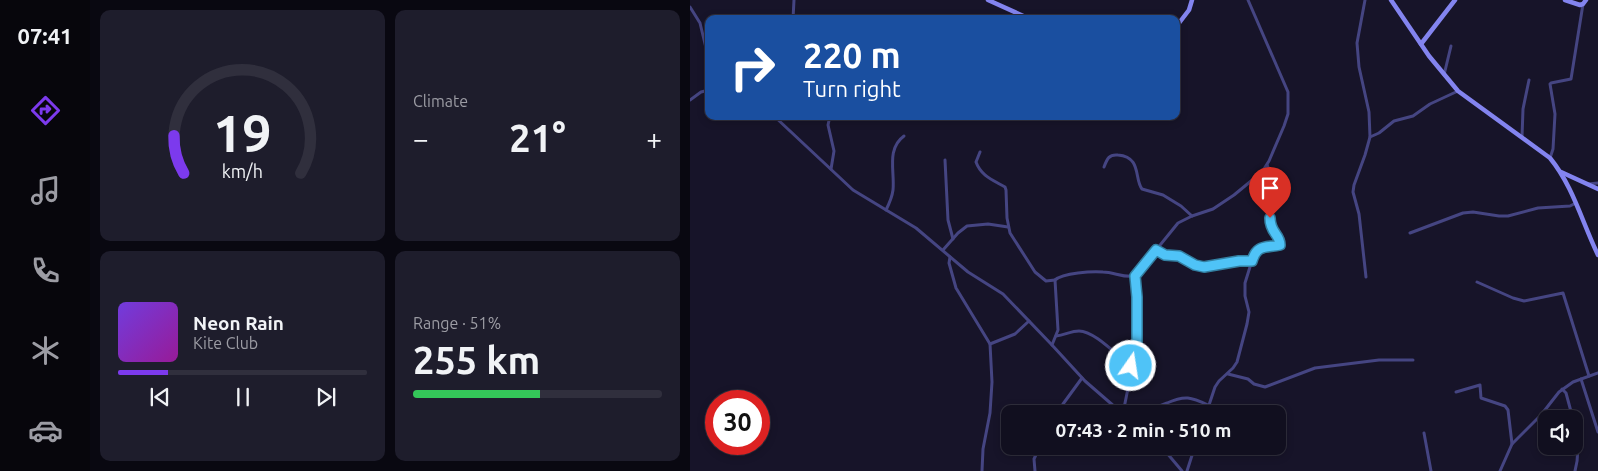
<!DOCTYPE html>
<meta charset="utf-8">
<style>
:root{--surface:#110f1f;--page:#1e1d2c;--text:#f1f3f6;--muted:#9c9ca4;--line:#302f3d;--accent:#7c3aed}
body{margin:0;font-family:Ubuntu,sans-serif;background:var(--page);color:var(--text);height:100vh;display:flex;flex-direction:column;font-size:19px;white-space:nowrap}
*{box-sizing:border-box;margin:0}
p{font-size:16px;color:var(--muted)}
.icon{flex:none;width:28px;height:28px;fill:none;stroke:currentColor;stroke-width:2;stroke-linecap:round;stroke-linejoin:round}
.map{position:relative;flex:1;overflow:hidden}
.sheet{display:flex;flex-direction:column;gap:10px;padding:10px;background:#090811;width:600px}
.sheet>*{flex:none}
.guide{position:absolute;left:15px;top:15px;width:475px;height:105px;border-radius:10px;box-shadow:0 2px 8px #0003,0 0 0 1px var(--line);background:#1a4fa0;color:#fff;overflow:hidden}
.tools{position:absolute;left:848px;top:410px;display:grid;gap:10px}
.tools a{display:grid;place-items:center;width:45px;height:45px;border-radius:10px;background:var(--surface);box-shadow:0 2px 8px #0003,0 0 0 1px var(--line);font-size:25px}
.speed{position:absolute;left:15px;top:390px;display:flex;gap:10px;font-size:25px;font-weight:700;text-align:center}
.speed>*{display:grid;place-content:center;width:65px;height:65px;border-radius:50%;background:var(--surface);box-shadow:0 2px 8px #0003,0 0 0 1px var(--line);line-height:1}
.speed .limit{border:8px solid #d22;background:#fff;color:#111}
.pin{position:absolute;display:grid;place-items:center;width:42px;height:42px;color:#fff;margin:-51px -21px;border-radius:50% 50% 50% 0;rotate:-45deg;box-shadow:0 0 5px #0007}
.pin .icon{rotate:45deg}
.me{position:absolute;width:55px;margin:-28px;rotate:13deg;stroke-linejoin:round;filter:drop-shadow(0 0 4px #0008)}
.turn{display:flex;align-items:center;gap:18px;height:105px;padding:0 15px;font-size:22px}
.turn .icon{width:65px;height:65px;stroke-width:2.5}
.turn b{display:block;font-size:35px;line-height:42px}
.big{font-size:38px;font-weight:700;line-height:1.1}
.sheet .tile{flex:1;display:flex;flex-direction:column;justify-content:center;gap:8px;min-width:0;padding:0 18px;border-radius:10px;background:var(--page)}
.sheet .dial{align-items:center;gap:0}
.dial svg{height:130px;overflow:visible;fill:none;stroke:var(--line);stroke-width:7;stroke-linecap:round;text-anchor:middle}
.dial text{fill:var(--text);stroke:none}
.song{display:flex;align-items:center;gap:15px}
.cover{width:60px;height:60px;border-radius:8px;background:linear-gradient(135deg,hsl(260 70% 55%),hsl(300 70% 35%))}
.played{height:5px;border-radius:2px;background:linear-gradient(90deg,var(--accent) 20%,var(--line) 20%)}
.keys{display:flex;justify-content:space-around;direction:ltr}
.heat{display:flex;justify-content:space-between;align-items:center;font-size:28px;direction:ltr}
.charge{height:8px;border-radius:4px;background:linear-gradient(90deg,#34c759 51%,var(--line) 0)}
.sheet .tiles{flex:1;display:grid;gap:10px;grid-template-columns:repeat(2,1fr)}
.trip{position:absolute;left:311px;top:405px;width:285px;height:50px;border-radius:10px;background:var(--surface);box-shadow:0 2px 8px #0003,0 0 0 1px var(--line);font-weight:700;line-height:50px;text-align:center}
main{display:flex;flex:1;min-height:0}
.tab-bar{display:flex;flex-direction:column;width:90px;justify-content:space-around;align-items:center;background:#07060c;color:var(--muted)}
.tab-bar .icon{width:35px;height:35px}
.tab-bar .on{color:var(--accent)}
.tab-bar b{font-size:22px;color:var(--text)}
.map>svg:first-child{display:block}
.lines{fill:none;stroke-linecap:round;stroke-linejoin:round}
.street{stroke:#454582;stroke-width:3}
.secondary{stroke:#8384ef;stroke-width:4.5}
.route-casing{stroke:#337fa1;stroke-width:12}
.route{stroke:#4fc3f7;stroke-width:9}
</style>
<main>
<nav class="tab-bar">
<b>07:41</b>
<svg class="icon on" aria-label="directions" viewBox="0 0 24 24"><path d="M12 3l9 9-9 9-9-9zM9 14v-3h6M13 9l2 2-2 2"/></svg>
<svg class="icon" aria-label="music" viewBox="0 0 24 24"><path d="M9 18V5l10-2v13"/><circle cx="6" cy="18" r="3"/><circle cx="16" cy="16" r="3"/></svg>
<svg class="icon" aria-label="phone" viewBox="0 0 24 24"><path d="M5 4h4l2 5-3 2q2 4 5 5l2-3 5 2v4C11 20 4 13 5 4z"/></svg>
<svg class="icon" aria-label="climate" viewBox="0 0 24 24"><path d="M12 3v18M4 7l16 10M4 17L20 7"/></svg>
<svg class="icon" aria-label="car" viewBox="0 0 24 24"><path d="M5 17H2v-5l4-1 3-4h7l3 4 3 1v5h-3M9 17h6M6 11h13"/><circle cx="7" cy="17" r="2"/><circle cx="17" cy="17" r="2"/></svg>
</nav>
<section class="sheet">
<div class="tiles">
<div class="tile dial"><svg viewBox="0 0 100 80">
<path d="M14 69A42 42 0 1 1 86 69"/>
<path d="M14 69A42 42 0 0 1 8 46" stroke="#7c3aed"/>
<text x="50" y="56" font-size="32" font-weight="700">19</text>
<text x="50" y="72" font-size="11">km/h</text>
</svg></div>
<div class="tile"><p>Climate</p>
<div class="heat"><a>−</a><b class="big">21°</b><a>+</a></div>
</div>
<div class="tile">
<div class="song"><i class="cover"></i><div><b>Neon Rain</b><p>Kite Club</p></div></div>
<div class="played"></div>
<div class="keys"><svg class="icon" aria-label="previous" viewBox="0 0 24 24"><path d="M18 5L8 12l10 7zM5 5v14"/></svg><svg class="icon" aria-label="pause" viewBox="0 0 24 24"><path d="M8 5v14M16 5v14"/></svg><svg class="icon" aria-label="next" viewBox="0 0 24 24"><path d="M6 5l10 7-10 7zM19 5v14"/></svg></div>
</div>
<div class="tile"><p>Range · 51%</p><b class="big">255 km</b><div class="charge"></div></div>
</div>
</section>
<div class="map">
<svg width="908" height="471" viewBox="0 0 908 471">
<rect width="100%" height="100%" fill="#171429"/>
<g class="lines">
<g class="street">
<polyline points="675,0 667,43 669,67 679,112 680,137"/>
<polyline points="0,7 10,23 16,48 19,52"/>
<polyline points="103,19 104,0"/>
<polyline points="754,75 761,46"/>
<polyline points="0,100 11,92 19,90"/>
<polyline points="84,116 163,190 226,228 278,272 313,294 362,345"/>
<polyline points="140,116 138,125 144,151 141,169"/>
<polyline points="832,137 833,109 839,80"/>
<path d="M290,152L286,162C291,176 303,180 315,187L316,190L317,218L320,233L345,272L356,281L365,280"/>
<polyline points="860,158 863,149 865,114 860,84 861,83 881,79 893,4"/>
<polyline points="255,160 258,220 263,239"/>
<path d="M414,167C417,159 419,154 428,155C452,157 444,179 452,189L473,195L491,206L502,216"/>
<polyline points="898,184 908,183"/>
<path d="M196,210C199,204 202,198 203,190C205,172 196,149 214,136"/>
<polyline points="720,233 773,213 783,212 809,216 818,216 848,208 880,206 886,203"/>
<polyline points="253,250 268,233 277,226 298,224 318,227"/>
<polyline points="466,250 475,255 489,255 505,265 514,267 549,261 562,261"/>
<polyline points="260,257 259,263 266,288 300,344 302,382 300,413 293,449 292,471"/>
<polyline points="676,277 669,214 663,192 664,185 675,155 680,137 689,133 704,121 723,116 740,104 768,91"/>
<polyline points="787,282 823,298 834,301 873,293 899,376"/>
<path d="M366,336C375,335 381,331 389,331C405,331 428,357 441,366"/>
<polyline points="300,344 325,334 339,321"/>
<polyline points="538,374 558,379 564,384 575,387 625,368 689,360 723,360"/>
<polyline points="891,379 908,432"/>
<polyline points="872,389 876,393 883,419"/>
<polyline points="766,392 790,385 791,398 815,406 818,410 822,444"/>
<polyline points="433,413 447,344 447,297 445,276"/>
<polyline points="368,414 373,404 392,378"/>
<path d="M433,414L395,381L362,345L368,330L365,280C373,273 402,271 413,272C424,272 433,278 445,276L488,223L502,216L523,209L544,195L572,172L579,161L594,126L598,114V92L558,0"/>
<path d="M461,414C464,408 471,405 477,403C495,395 501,397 518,405"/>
<path d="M516,414L525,387L529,381L543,368L547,362L557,324L559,312L555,296V283L564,254L570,248L590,245C590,236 580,233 580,224C577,200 589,190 577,165"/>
<path d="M884,421C888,438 890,454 885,471"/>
<polyline points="734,433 741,471"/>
<polyline points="471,446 492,471"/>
<polyline points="345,471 344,459 350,446"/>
<polyline points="497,471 505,446"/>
<polyline points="810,471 822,444 851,415 869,392 883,382 908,373"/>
</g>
<g class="secondary">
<polyline points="298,0 340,19"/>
<path d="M701,0L739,56L768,91L860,158C883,186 892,222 908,255"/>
<polyline points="875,0 890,5 893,4 896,0"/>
<polyline points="486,27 499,10 502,0"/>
<polyline points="731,44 765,0"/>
<polyline points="871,172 908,189"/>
</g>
</g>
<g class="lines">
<defs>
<path id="route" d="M441,366L447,344V297L445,276L466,250L475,255L489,256L505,265L514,267L549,261H562C567,244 576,248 590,245C590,234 580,233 580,218"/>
</defs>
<use href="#route" class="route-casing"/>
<use href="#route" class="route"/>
</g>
</svg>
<div class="tools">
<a><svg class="icon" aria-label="sound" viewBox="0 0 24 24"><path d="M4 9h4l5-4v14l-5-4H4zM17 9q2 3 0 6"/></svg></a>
</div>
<div class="speed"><div class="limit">30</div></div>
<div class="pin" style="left:580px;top:218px;background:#d93025"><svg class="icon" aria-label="arrive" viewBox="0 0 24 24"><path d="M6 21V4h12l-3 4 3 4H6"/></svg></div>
<svg class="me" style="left:441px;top:366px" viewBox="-20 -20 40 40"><circle r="17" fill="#4fc3f7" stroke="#fff" stroke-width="3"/><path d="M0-11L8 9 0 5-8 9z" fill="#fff"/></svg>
<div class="trip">07:43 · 2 min · 510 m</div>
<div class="guide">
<div class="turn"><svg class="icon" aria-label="right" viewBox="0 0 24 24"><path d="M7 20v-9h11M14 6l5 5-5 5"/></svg><div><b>220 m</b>Turn right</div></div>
</div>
</div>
</main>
